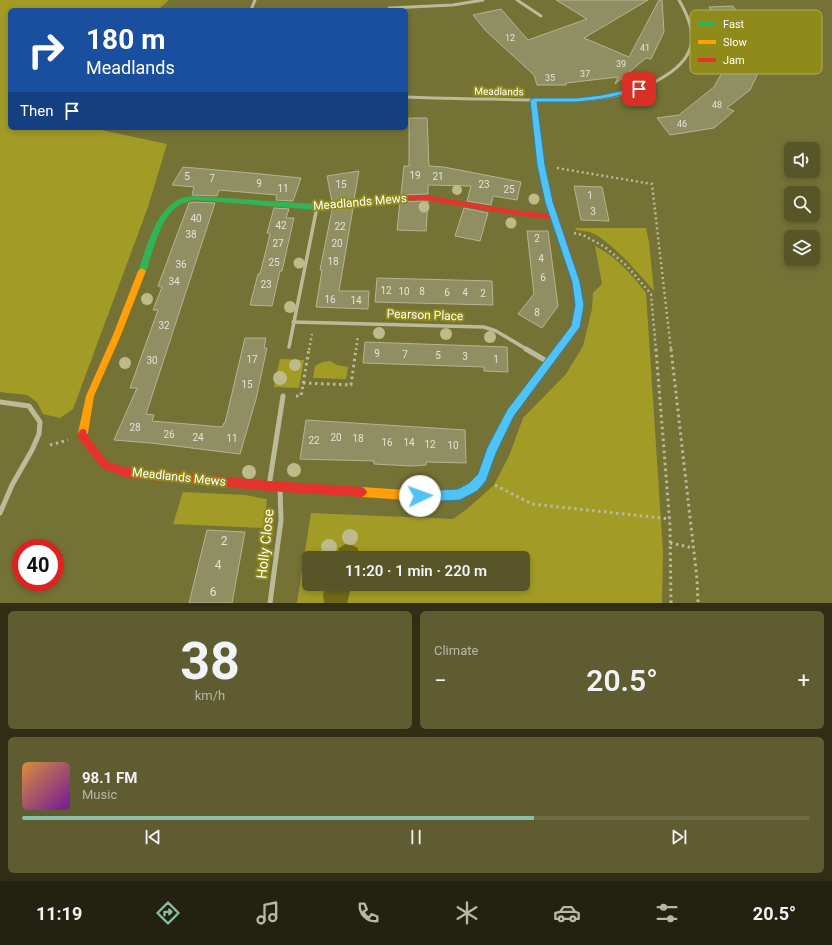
<!DOCTYPE html>
<meta charset="utf-8">
<style>
:root{--surface:#585628;--page:#5e5c30;--text:#f1f3f6;--muted:#b7b7a8;--line:#6d6c45;--accent:#8abfa5}
body{margin:0;font-family:Roboto,sans-serif;background:var(--page);color:var(--text);height:100vh;display:flex;flex-direction:column;font-size:15px;white-space:nowrap}
*{box-sizing:border-box;margin:0}
p{font-size:13px;color:var(--muted)}
.icon{flex:none;width:22px;height:22px;fill:none;stroke:currentColor;stroke-width:2;stroke-linecap:round;stroke-linejoin:round}
.map{position:relative;height:603px;overflow:hidden}
.side{display:flex;flex-direction:column;gap:8px;padding:8px;background:#302f16;flex:1}
.side>*{flex:none}
.guide{position:absolute;left:8px;top:8px;width:400px;height:122px;border-radius:6px;box-shadow:0 2px 6px #0003;background:#1a4fa0;color:#fff;overflow:hidden}
.buttons{position:absolute;left:784px;top:142px;display:grid;gap:8px}
.buttons a{display:grid;place-items:center;width:36px;height:36px;border-radius:6px;background:var(--surface);box-shadow:0 2px 6px #0003;font-size:20px}
.speed{position:absolute;left:12px;top:539px;display:flex;gap:8px;font-size:20px;font-weight:700;text-align:center}
.speed>*{display:grid;place-content:center;width:52px;height:52px;border-radius:50%;background:var(--surface);box-shadow:0 2px 6px #0003;line-height:1}
.speed .limit{border:6px solid #d22;background:#fff;color:#111}
.pin{position:absolute;display:grid;place-items:center;width:34px;height:34px;color:#fff;margin:-17px;border-radius:8px;box-shadow:0 2px 6px #0006}
.me{position:absolute;width:44px;margin:-22px;rotate:87deg;stroke-linejoin:round;filter:drop-shadow(0 0 3px #0008)}
.turn{display:flex;align-items:center;gap:14px;height:84px;padding:0 12px;font-size:18px}
.turn .icon{width:52px;height:52px;stroke-width:2.5}
.turn b{display:block;font-size:28px;line-height:34px}
.then{display:flex;align-items:center;height:38px;padding:0 12px;background:#0003;gap:8px;font-size:15px}
.big{font-size:30px;font-weight:600;line-height:1.1}
.side .card{flex:1;display:flex;flex-direction:column;justify-content:center;gap:6px;min-width:0;padding:0 14px;border-radius:6px;background:var(--page)}
.side .dial{align-items:center;gap:0}
.dial b{font-size:52px;line-height:1}
.song{display:flex;align-items:center;gap:12px}
.cover{width:48px;height:48px;border-radius:6px;background:linear-gradient(135deg,hsl(30 70% 55%),hsl(280 70% 35%))}
.played{height:4px;border-radius:2px;background:linear-gradient(90deg,var(--accent) 65%,var(--line) 65%)}
.keys{display:flex;justify-content:space-around;direction:ltr}
.heat{display:flex;justify-content:space-between;align-items:center;font-size:22px;direction:ltr}
.side .tiles{flex:1;display:grid;gap:8px;grid-template-columns:1fr 1fr}
.card:last-child{grid-column:span 2}
.trip{position:absolute;left:302px;top:551px;width:228px;height:40px;border-radius:6px;background:var(--surface);box-shadow:0 2px 6px #0003;font-weight:600;line-height:40px;text-align:center}
.tab-bar{display:flex;height:64px;justify-content:space-around;align-items:center;background:#232210;color:var(--muted)}
.tab-bar .icon{width:28px;height:28px}
.tab-bar .active{color:var(--accent)}
.tab-bar b{font-size:18px;color:var(--text)}
.map>svg:first-child{display:block}
.green{fill:#a29b26;fill-rule:evenodd}
.water{fill:#6f6b15}
.building{fill:#908e63;stroke:#b6b592}
.lines{fill:none;stroke-linecap:round;stroke-linejoin:round}
.path-far1{stroke:#bcbb99;stroke-width:2.5;stroke-dasharray:2 3;stroke-linecap:butt}
.path{stroke:#bcbb99;stroke-width:3;stroke-dasharray:2.5 3.5;stroke-linecap:butt}
.street-far2{stroke:#bcbb99;stroke-width:3}
.street-far1{stroke:#bcbb99;stroke-width:3.5}
.street{stroke:#bcbb99;stroke-width:5}
.fast{fill:#30b455;fill-rule:evenodd}
.slow{fill:#ff9f0a;fill-rule:evenodd}
.jam{fill:#e5322d;fill-rule:evenodd}
.tree{fill:#bebb8b}
.route{fill:#4fc3f7;stroke:#337fa1}
.labels{text-anchor:middle;stroke-width:4;stroke-linejoin:round;paint-order:stroke}
.far-number-label{font-size:9px;fill:#e3e3d8}
.far-street-label{font-size:10px;fill:#fff;stroke:#908a1b}
.number-label{font-size:10px;fill:#e3e3d8}
.street-label{font-size:12px;fill:#fff;stroke:#908a1b}
.near-number-label{font-size:12px;fill:#e3e3d8}
.near-street-label{font-size:14px;fill:#fff;stroke:#908a1b}
.key{fill:#908a1b;stroke:#b1ad5f;stroke-width:1}
.key-label{font-size:11px;fill:#fff}
</style>
<div class="map">
<svg width="832" height="603" viewBox="0 0 832 603">
<rect width="100%" height="100%" fill="#757236"/>
<g class="green">
<polygon points="0,0 169,0 158,10 10,10 10,128 92,128 167,144 148,207 73,409 60,418 43,414 37,402 27,395 0,392"/>
<path d="M575,228H646L649,242L654,291C640,275 611,241 592,233C588,231 581,231 576,230Z"/>
<path d="M595,246C617,257 631,274 646,293L663,552L662,603H297L311,513L453,519L467,509L494,485L509,456L523,418L566,374L583,346L592,309L593,293L602,284ZM309,558H523V584H309Z"/>
<polygon points="280,359 304,360 299,388 274,387"/>
<polygon points="330,361 337,365 348,367 346,379 313,378 315,366 322,362"/>
<polygon points="183,492 245,495 267,499 264,528 173,524"/>
</g>
<g class="water">
<polygon points="347,543 358,548 357,558 336,558 339,548"/>
<polygon points="327,584 352,584 347,603 324,603 323,594"/>
</g>
<g class="building">
<polygon points="556,0 648,0 584,38 629,57 659,0 662,0 664,32 651,59 646,58 615,84 618,77 566,83 566,85 537,85 534,75 486,31 473,15 501,9 528,40 587,19"/>
<polygon points="733,6 744,22 746,22 758,42 761,67 750,90 727,108 734,111 714,128 670,135 657,118 679,115 714,87 729,60 726,36 709,7"/>
<polygon points="409,118 427,118 429,166 444,167 521,182 517,200 493,196 491,205 467,201 471,186 428,185 428,194 401,195 404,166 409,166"/>
<polygon points="183,167 251,173 301,178 293,201 276,200 277,195 219,190 217,196 192,195 194,187 172,185"/>
<polygon points="359,171 354,200 332,202 327,176"/>
<polygon points="574,186 602,187 609,221 581,220"/>
<polygon points="424,201 428,201 426,231 397,230 400,202"/>
<polygon points="193,202 215,203 146,414 154,415 152,421 222,427 224,423 225,423 245,338 266,338 264,348 267,348 256,399 240,454 151,443 114,440 137,388 130,388 158,310 153,310 162,287 158,286 189,203"/>
<polygon points="274,208 289,209 286,218 294,218 282,271 280,271 272,306 250,305 258,274 260,274 270,234 267,233"/>
<polygon points="353,208 339,291 369,291 368,309 316,307 322,270 320,270 332,210"/>
<polygon points="464,208 488,213 480,241 455,236"/>
<polygon points="527,231 548,231 558,306 542,328 518,314 534,294"/>
<polygon points="377,278 492,281 493,305 375,302"/>
<polygon points="365,342 507,347 508,372 484,371 484,367 363,363"/>
<polygon points="306,420 465,430 466,463 426,462 426,465 411,466 374,464 374,461 300,459"/>
<polygon points="207,530 245,532 232,603 189,603"/>
</g>
<g class="lines">
<g class="path-far1">
<polyline points="557,168 652,184 671,350"/>
<polyline points="574,233 583,235 605,247 627,266 651,294 656,350"/>
<polyline points="309,350 312,334"/>
<polyline points="356,350 358,335"/>
</g>
<g class="path">
<polyline points="656,349 670,526 671,603"/>
<polyline points="671,349 697,579 698,603"/>
<polyline points="303,383 351,385 356,349"/>
<polyline points="296,396 301,396 309,349"/>
<polyline points="50,445 68,440"/>
<polyline points="495,485 532,504 670,519"/>
<polyline points="670,543 693,548"/>
</g>
<g class="street-far2">
<polyline points="517,0 541,16"/>
<polyline points="389,8 453,5 483,0"/>
<polyline points="251,10 255,0"/>
<path d="M406,97C434,98 463,99 491,99C551,100 620,109 671,72C700,51 695,28 679,0"/>
</g>
<g class="street-far1">
<polyline points="293,322 484,327 496,331 528,350"/>
<polyline points="289,347 317,207"/>
</g>
<g class="street">
<polyline points="526,349 548,362"/>
<polyline points="0,402 29,406 40,422 39,434 32,450 12,485 0,513"/>
<polyline points="269,486 283,396"/>
<polyline points="270,603 281,520 280,487"/>
</g>
<path class="fast" d="M193,196L317,204L405,196L409,198L405,200L317,210L193,200C188,202 182,203 178,206C160,218 153,252 146,271L142,274L139,273L138,271C146,250 154,216 173,203C178,198 186,197 193,196Z"/>
<g class="slow">
<polygon points="142,268 146,271 121,335 94,396 88,433 86,436 83,437 80,436 78,433 86,396 113,335 138,271"/>
<polygon points="568,334 571,335 572,337 571,339 513,416 495,453 485,480 476,490 460,499 420,501 362,497 359,495 357,492 359,489 362,487 420,491 459,489 470,484 478,474 488,449 507,410 565,335"/>
</g>
<g class="jam">
<path d="M534,98L537,100C540,130 543,160 550,190C558,226 599,304 575,335C572,339 570,341 565,339L564,337C566,333 571,329 572,324C581,291 562,251 551,219C511,215 471,208 431,201C424,199 406,202 401,198L405,196L424,195L513,210L549,214C537,177 535,138 531,100Z"/>
<polygon points="83,429 86,430 87,435 108,462 128,468 269,481 362,487 365,489 367,492 365,495 362,497 269,491 128,478 102,468 79,439 77,436 80,430"/>
</g>
</g>
<g class="tree">
<circle cx="457" cy="190" r="5"/>
<circle cx="534" cy="199" r="5.5"/>
<circle cx="424" cy="207" r="5.5"/>
<circle cx="511" cy="223" r="5.5"/>
<circle cx="299" cy="263" r="5.5"/>
<circle cx="147" cy="299" r="6"/>
<circle cx="290" cy="307" r="6"/>
<circle cx="379" cy="333" r="6"/>
<circle cx="446" cy="334" r="6"/>
<circle cx="490" cy="337" r="6"/>
<circle cx="125" cy="363" r="6"/>
<circle cx="295" cy="365" r="6"/>
<circle cx="280" cy="378" r="7"/>
<circle cx="294" cy="470" r="7"/>
<circle cx="249" cy="472" r="7"/>
<circle cx="350" cy="537" r="8"/>
<circle cx="329" cy="547" r="8"/>
</g>
<polygon class="route" points="639,87 641,88 641,91 602,99 577,102 537,102 545,165 553,202 580,282 584,305 580,327 514,416 496,453 486,481 477,491 460,500 420,502 416,500 414,496 416,492 420,491 458,489 469,483 478,474 487,448 507,410 571,326 575,305 572,282 545,202 537,165 530,100 534,98 577,98 602,95"/>
<g class="labels">
<g class="far-number-label">
<text x="510" y="41">12</text>
<text x="645" y="51">41</text>
<text x="621" y="67">39</text>
<text x="585" y="77">37</text>
<text x="550" y="81">35</text>
<text x="717" y="108">48</text>
<text x="682" y="127">46</text>
</g>
<g class="far-street-label">
<text transform="translate(499 91) rotate(1)" y="4">Meadlands</text>
</g>
<g class="number-label">
<text x="415" y="179">19</text>
<text x="187" y="180">5</text>
<text x="438" y="180">21</text>
<text x="212" y="182">7</text>
<text x="259" y="187">9</text>
<text x="341" y="188">15</text>
<text x="484" y="188">23</text>
<text x="283" y="192">11</text>
<text x="509" y="193">25</text>
<text x="590" y="199">1</text>
<text x="593" y="215">3</text>
<text x="196" y="222">40</text>
<text x="281" y="229">42</text>
<text x="340" y="230">22</text>
<text x="191" y="238">38</text>
<text x="537" y="242">2</text>
<text x="278" y="247">27</text>
<text x="337" y="247">20</text>
<text x="541" y="262">4</text>
<text x="333" y="265">18</text>
<text x="274" y="266">25</text>
<text x="181" y="268">36</text>
<text x="543" y="281">6</text>
<text x="174" y="285">34</text>
<text x="266" y="288">23</text>
<text x="386" y="294">12</text>
<text x="404" y="295">10</text>
<text x="422" y="295">8</text>
<text x="447" y="296">6</text>
<text x="465" y="296">4</text>
<text x="483" y="297">2</text>
<text x="330" y="303">16</text>
<text x="356" y="304">14</text>
<text x="537" y="316">8</text>
<text x="164" y="329">32</text>
<text x="377" y="357">9</text>
<text x="405" y="358">7</text>
<text x="438" y="359">5</text>
<text x="465" y="360">3</text>
<text x="252" y="363">17</text>
<text x="496" y="363">1</text>
<text x="152" y="364">30</text>
<text x="247" y="388">15</text>
<text x="135" y="431">28</text>
<text x="169" y="438">26</text>
<text x="198" y="441">24</text>
<text x="336" y="441">20</text>
<text x="232" y="442">11</text>
<text x="358" y="442">18</text>
<text x="314" y="444">22</text>
<text x="387" y="446">16</text>
<text x="409" y="446">14</text>
<text x="430" y="448">12</text>
<text x="453" y="449">10</text>
</g>
<g class="street-label">
<text transform="translate(360 202) rotate(-5)" y="4">Meadlands Mews</text>
<text transform="translate(425 315) rotate(2)" y="4">Pearson Place</text>
<text transform="translate(179 477) rotate(6)" y="4">Meadlands Mews</text>
</g>
<g class="near-number-label">
<text x="224" y="545">2</text>
<text x="218" y="569">4</text>
<text x="213" y="596">6</text>
</g>
<g class="near-street-label">
<text transform="translate(265 544) rotate(-84)" y="5">Holly Close</text>
</g>
</g>
<rect x="690" y="10" width="132" height="64" rx="6" class="key"/>
<rect x="698" y="22" width="18" height="4" fill="#30b455"/>
<rect x="698" y="40" width="18" height="4" fill="#ff9f0a"/>
<rect x="698" y="58" width="18" height="4" fill="#e5322d"/>
<g class="key-label">
<text x="723" y="28">Fast</text>
<text x="723" y="46">Slow</text>
<text x="723" y="64">Jam</text>
</g>
</svg>
<div class="buttons">
<a><svg class="icon" aria-label="sound" viewBox="0 0 24 24"><path d="M4 9h4l5-4v14l-5-4H4zM17 9q2 3 0 6"/></svg></a>
<a><svg class="icon" aria-label="search" viewBox="0 0 24 24"><circle cx="10" cy="10" r="6"/><path d="M15 15l6 6"/></svg></a>
<a><svg class="icon" aria-label="layers" viewBox="0 0 24 24"><path d="M12 4l9 5-9 5-9-5zM3 14l9 5 9-5"/></svg></a>
</div>
<div class="speed"><div class="limit">40</div></div>
<div class="pin" style="left:639px;top:89px;background:#d93025"><svg class="icon" aria-label="arrive" viewBox="0 0 24 24"><path d="M6 21V4h12l-3 4 3 4H6"/></svg></div>
<svg class="me" style="left:420px;top:496px" viewBox="-20 -20 40 40"><circle r="19" fill="#fff"/><path d="M0-13L10 11 0 6-10 11z" fill="#4fc3f7"/></svg>
<div class="trip">11:20 · 1 min · 220 m</div>
<div class="guide">
<div class="turn"><svg class="icon" aria-label="right" viewBox="0 0 24 24"><path d="M7 20v-9h11M14 6l5 5-5 5"/></svg><div><b>180 m</b>Meadlands</div></div>
<div class="then">Then<svg class="icon" aria-label="arrive" viewBox="0 0 24 24"><path d="M6 21V4h12l-3 4 3 4H6"/></svg></div>
</div>
</div>
<section class="side">
<div class="tiles">
<div class="card dial"><b>38</b><p>km/h</p></div>
<div class="card"><p>Climate</p>
<div class="heat"><a>−</a><b class="big">20.5°</b><a>+</a></div>
</div>
<div class="card">
<div class="song"><i class="cover"></i><div><b>98.1 FM</b><p>Music</p></div></div>
<div class="played"></div>
<div class="keys"><svg class="icon" aria-label="previous" viewBox="0 0 24 24"><path d="M18 5L8 12l10 7zM5 5v14"/></svg><svg class="icon" aria-label="pause" viewBox="0 0 24 24"><path d="M8 5v14M16 5v14"/></svg><svg class="icon" aria-label="next" viewBox="0 0 24 24"><path d="M6 5l10 7-10 7zM19 5v14"/></svg></div>
</div>
</div>
</section>
<nav class="tab-bar">
<b>11:19</b>
<svg class="icon active" aria-label="directions" viewBox="0 0 24 24"><path d="M12 3l9 9-9 9-9-9zM9 14v-3h6M13 9l2 2-2 2"/></svg>
<svg class="icon" aria-label="music" viewBox="0 0 24 24"><path d="M9 18V5l10-2v13"/><circle cx="6" cy="18" r="3"/><circle cx="16" cy="16" r="3"/></svg>
<svg class="icon" aria-label="phone" viewBox="0 0 24 24"><path d="M5 4h4l2 5-3 2q2 4 5 5l2-3 5 2v4C11 20 4 13 5 4z"/></svg>
<svg class="icon" aria-label="climate" viewBox="0 0 24 24"><path d="M12 3v18M4 7l16 10M4 17L20 7"/></svg>
<svg class="icon" aria-label="car" viewBox="0 0 24 24"><path d="M5 17H2v-5l4-1 3-4h7l3 4 3 1v5h-3M9 17h6M6 11h13"/><circle cx="7" cy="17" r="2"/><circle cx="17" cy="17" r="2"/></svg>
<svg class="icon" aria-label="filters" viewBox="0 0 24 24"><path d="M4 7h16M4 17h16"/><circle cx="9" cy="7" r="2"/><circle cx="15" cy="17" r="2"/></svg>
<b>20.5°</b>
</nav>
